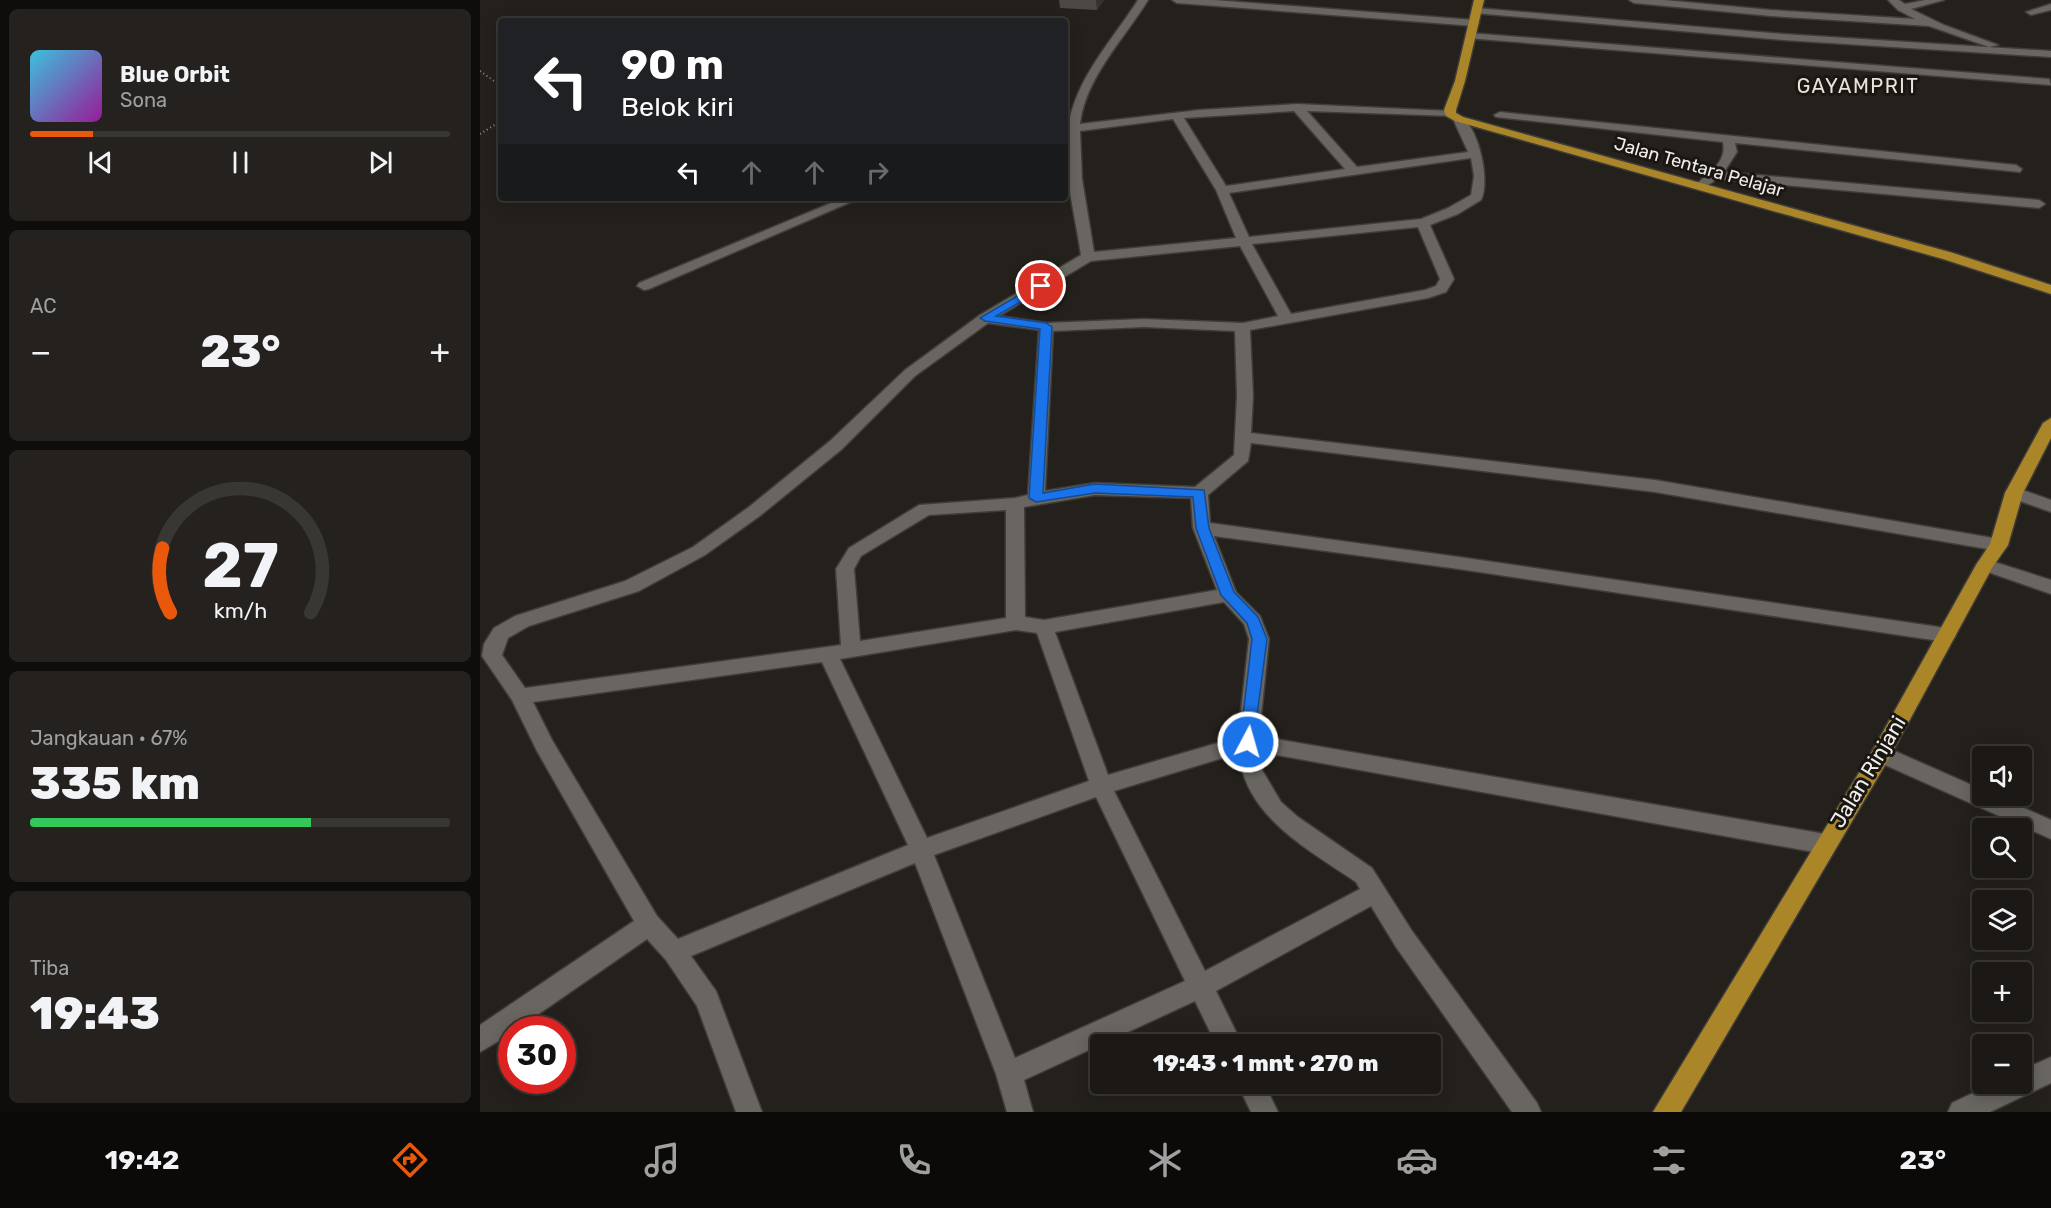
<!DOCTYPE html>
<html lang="id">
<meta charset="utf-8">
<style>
:root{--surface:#1b1815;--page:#24211e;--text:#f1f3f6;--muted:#a0a0a0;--line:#393734;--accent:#ea580c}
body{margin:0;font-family:Rubik,sans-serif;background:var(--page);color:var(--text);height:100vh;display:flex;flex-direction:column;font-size:22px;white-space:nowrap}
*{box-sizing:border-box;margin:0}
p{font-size:20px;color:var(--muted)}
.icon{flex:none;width:33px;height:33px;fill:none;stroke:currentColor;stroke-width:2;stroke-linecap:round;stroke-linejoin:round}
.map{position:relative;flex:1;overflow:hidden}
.side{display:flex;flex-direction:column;gap:9px;padding:9px;background:#0f0d0c;width:480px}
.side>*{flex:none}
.hud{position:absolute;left:18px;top:18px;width:570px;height:183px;border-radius:6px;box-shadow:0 3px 15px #0003,0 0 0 2px var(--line);background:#202124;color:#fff;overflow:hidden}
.fabs{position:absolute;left:1492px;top:746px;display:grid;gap:12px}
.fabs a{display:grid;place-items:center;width:60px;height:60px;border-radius:6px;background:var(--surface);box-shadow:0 3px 15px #0003,0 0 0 2px var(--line);font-size:30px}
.speed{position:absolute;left:18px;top:1016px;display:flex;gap:12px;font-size:30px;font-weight:700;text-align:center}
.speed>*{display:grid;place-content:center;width:78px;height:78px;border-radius:50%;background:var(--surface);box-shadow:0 3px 15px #0003,0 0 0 2px var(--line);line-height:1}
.speed .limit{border:9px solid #d22;background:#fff;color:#111}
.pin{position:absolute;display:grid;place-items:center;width:51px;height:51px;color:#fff;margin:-26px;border:3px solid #fff;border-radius:50%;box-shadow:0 2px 6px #0007}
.me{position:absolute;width:66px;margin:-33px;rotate:6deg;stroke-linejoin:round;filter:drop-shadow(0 0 4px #0008)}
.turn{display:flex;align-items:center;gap:21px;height:126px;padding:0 24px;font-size:27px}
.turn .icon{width:78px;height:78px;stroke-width:2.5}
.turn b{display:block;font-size:42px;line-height:51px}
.lanes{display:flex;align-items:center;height:57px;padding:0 24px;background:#0003;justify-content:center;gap:30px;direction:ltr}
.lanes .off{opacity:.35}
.big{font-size:45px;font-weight:800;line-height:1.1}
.side .card{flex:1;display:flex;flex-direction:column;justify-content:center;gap:9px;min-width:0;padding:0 21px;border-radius:9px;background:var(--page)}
.side .dial{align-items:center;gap:0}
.dial svg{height:156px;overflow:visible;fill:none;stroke:var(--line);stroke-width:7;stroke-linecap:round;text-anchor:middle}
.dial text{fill:var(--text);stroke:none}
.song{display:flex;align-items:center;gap:18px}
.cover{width:72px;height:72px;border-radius:9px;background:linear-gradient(135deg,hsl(190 70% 55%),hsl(300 70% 35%))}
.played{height:6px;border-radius:3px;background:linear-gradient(90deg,var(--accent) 15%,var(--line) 15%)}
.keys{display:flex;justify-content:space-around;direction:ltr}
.heat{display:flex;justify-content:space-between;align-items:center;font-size:33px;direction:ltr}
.charge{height:9px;border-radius:4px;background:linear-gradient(90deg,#34c759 67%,var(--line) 0)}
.trip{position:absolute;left:610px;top:1034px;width:351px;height:60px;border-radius:6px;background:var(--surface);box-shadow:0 3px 15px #0003,0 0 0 2px var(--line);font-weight:800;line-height:60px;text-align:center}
.dock{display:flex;height:96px;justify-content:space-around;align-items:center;background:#0b0a08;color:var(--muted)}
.dock .icon{width:42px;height:42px}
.dock .active{color:var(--accent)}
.dock b{font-size:27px;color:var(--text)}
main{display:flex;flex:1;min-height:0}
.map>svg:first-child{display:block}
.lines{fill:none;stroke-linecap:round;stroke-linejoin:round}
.minor-casing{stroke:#3f3c39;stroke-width:3}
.major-casing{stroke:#3f3c39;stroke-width:3}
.path{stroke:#938f8c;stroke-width:2;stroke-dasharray:1 3;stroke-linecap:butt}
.minor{fill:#696560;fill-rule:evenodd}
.major{fill:#aa8628;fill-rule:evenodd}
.wall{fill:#4c4844}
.shaded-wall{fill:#35312c}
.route{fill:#1a73e8;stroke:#114b97;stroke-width:1.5}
.labels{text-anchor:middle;stroke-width:6;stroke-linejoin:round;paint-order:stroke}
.far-street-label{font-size:18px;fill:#f1eeec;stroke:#1a1713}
.far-quarter-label{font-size:20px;letter-spacing:1.5px;fill:#e8e2dd;stroke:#1a1713}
.street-label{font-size:21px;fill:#f1eeec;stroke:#1a1713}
</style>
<main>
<section class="side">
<div class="card">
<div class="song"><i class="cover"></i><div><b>Blue Orbit</b><p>Sona</p></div></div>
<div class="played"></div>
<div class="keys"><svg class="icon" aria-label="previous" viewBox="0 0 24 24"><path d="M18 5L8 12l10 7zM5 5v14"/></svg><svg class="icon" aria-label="pause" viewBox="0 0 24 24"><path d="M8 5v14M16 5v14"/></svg><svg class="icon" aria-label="next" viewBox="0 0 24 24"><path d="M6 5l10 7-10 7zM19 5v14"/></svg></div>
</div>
<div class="card"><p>AC</p>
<div class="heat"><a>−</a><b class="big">23°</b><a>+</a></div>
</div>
<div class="card dial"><svg viewBox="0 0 100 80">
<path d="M14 69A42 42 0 1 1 86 69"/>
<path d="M14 69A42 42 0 0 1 10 36" stroke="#ea580c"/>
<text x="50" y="56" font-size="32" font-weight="700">27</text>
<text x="50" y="72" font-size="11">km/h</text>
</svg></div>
<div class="card"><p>Jangkauan · 67%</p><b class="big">335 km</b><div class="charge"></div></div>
<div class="card"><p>Tiba</p><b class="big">19:43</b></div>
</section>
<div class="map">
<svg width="1571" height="1112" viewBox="0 0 1571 1112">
<rect width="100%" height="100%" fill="#24201c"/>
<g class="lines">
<defs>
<g id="minor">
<path d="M658,0H668C645,38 605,78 600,124L719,110L817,104L970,111L976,114L974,116L827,111L877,167L988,152L973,119L979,116C998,123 1011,181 1001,200L978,214L950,225L974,279L966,292L948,298L770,330L773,396L771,433L1175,480L1519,539L1525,541L1528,545L1525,549L1519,551L1175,492L771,443L768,461L728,495L730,523L979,557L1466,628L1473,630L1476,635L1473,640L1466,642L979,569L734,536L756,592L780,616L789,639L779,736L1345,834L1353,837L1356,844L1353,851L1345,854L780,752L782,770L801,802L818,817L892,868L932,931L1057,1103L1061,1112H1032L916,947L891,906L736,991L762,1044H736L715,1001L544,1080L553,1112H527L516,1074L435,863L211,956L236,991L282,1112H256L217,1006L186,960L167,939L37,1029H32V1033L0,1052V1025L154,921L57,751L32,700L2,656L4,644L14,628L35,616L145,581L213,547L269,507L350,441L425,370L500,315L601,255C594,207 576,149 595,101C609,64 637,33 658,0ZM814,111L865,169L746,186L704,118ZM693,119L736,190L756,238L614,252L602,179L600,131ZM991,158L994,176L991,195L968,208L941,219L769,237L749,193ZM938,227L960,279L956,286L945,290L811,314L772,244ZM760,246L798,316L763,323L664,319L566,323L519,316L611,261ZM508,323L559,330L548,495L535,498L439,505L369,548L356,569L361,645L45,688L22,655L28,638L49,626L159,591L225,555L281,515L362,449L435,376ZM664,327L755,331L757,396L754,455L715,487L615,483L565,491L573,331ZM615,495L711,498L713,528L737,590L564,620L545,617L544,507ZM526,510V618L380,641L374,569L381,556L449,515ZM744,602L764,624L769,639L758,737L628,775L575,632ZM536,630L557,633L609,781L447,838L360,659ZM342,662L428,845L198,939L177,916L72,740L53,702ZM759,753C765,817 828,849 876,882L880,889L725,971L634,791ZM616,797L705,981L535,1058L454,855Z"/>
<polygon points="692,0 734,0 994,20 999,23 994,26 697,3"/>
<polygon points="1149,0 1184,0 1291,10 1435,19 1418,10 1408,0 1419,0 1425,4 1445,0 1464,0 1431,9 1464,25 1518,45 1509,47 1449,26 1291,16 1154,3"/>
<polygon points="1571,4 1571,10 1551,15 1546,12"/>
<polygon points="997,8 1303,34 1571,51 1571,57 1303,40 994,13 992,11"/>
<polygon points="990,33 1569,79 1571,85 986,38 986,34"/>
<path d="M1020,112L1536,165L1542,169L1540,172L1255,143L1257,152L1244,172L1559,200L1565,204L1559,208L1237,179L1221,190L1215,186C1228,172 1247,164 1243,142L1016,117L1014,115Z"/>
<polygon points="363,198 380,198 169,289 164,290 157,286 159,283"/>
<polygon points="1534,487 1571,500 1571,512 1528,497 1525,493 1528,489"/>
<polygon points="1505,559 1571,580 1571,594 1499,569 1496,565 1499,561"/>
<polygon points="1401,745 1503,790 1503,795 1515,795 1571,820 1571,839 1394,760 1391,754 1394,748"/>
<polygon points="1571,1057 1571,1083 1510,1112 1468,1112 1472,1103 1514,1083 1542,1083 1542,1070"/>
<polygon points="757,1083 784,1083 798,1112 771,1112"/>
</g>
<g id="major">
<polygon points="994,0 1004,0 985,81 976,110 976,113 983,117 1473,253 1571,285 1571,294 1463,259 975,121 966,116 964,110 975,81"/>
<polygon points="1571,418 1571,438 1543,493 1528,545 1512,568 1408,760 1201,1112 1173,1112 1394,748 1496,565 1510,544 1525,493 1563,423"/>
</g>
</defs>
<use href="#minor" class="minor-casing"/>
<use href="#major" class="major-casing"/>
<g class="path">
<polyline points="0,71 21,86"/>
<polyline points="0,134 21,121"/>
</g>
<use href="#minor" class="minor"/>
<use href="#major" class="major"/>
</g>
<polygon class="wall" points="579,0 624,0 617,10 580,8"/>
<polygon class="shaded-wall" points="616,0 624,0 617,10"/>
<polygon class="route" points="561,282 567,286 565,288 516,316 566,323 572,327 563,493 615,484 724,490 729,528 754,592 778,617 787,639 773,746 768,748 762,746 760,742 772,639 767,623 741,595 716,528 713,497 615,493 556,502 549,498 560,329 505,321 500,318"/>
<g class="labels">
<g class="far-street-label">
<text transform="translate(1219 167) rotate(16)" y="6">Jalan Tentara Pelajar</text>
</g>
<g class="far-quarter-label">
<text x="1378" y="93">GAYAMPRIT</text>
</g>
<g class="street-label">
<text transform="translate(1388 772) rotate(-59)" y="7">Jalan Rinjani</text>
</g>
</g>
</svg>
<div class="fabs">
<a><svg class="icon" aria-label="sound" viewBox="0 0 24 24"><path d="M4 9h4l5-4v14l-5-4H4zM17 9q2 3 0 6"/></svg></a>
<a><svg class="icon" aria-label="search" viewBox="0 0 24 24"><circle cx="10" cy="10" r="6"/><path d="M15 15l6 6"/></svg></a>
<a><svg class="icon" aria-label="layers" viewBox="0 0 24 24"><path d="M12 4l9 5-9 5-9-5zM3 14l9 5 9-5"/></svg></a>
<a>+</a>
<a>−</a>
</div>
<div class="speed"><div class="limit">30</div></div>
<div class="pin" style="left:561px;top:286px;background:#d93025"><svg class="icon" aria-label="arrive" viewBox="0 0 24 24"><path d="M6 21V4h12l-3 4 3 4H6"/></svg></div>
<svg class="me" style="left:768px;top:742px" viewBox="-20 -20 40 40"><circle r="17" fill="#1a73e8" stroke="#fff" stroke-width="3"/><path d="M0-11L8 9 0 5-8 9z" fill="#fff"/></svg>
<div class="trip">19:43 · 1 mnt · 270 m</div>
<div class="hud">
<div class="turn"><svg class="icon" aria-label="left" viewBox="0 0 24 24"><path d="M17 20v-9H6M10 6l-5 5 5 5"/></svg><div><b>90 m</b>Belok kiri</div></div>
<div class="lanes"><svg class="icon" aria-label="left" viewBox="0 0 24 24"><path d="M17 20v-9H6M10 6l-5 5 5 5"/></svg><svg class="icon off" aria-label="ahead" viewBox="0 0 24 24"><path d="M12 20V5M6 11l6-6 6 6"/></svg><svg class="icon off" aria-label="ahead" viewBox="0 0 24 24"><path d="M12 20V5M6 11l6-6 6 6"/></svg><svg class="icon off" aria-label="right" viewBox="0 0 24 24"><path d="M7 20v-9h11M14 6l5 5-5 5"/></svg></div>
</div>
</div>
</main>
<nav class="dock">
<b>19:42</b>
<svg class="icon active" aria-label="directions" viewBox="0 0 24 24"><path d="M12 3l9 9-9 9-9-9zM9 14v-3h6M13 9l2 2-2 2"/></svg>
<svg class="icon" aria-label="music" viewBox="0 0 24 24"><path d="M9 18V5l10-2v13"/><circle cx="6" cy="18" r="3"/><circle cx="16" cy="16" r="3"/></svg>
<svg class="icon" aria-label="phone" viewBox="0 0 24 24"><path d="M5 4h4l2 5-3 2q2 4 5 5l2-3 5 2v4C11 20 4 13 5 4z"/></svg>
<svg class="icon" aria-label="climate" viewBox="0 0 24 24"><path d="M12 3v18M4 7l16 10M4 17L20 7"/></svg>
<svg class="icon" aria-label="car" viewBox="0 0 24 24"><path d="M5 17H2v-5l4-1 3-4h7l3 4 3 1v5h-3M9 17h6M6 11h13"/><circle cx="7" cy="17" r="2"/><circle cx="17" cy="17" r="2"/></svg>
<svg class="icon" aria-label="filters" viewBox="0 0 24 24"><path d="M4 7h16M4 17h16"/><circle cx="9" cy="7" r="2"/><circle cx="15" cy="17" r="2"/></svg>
<b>23°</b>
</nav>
